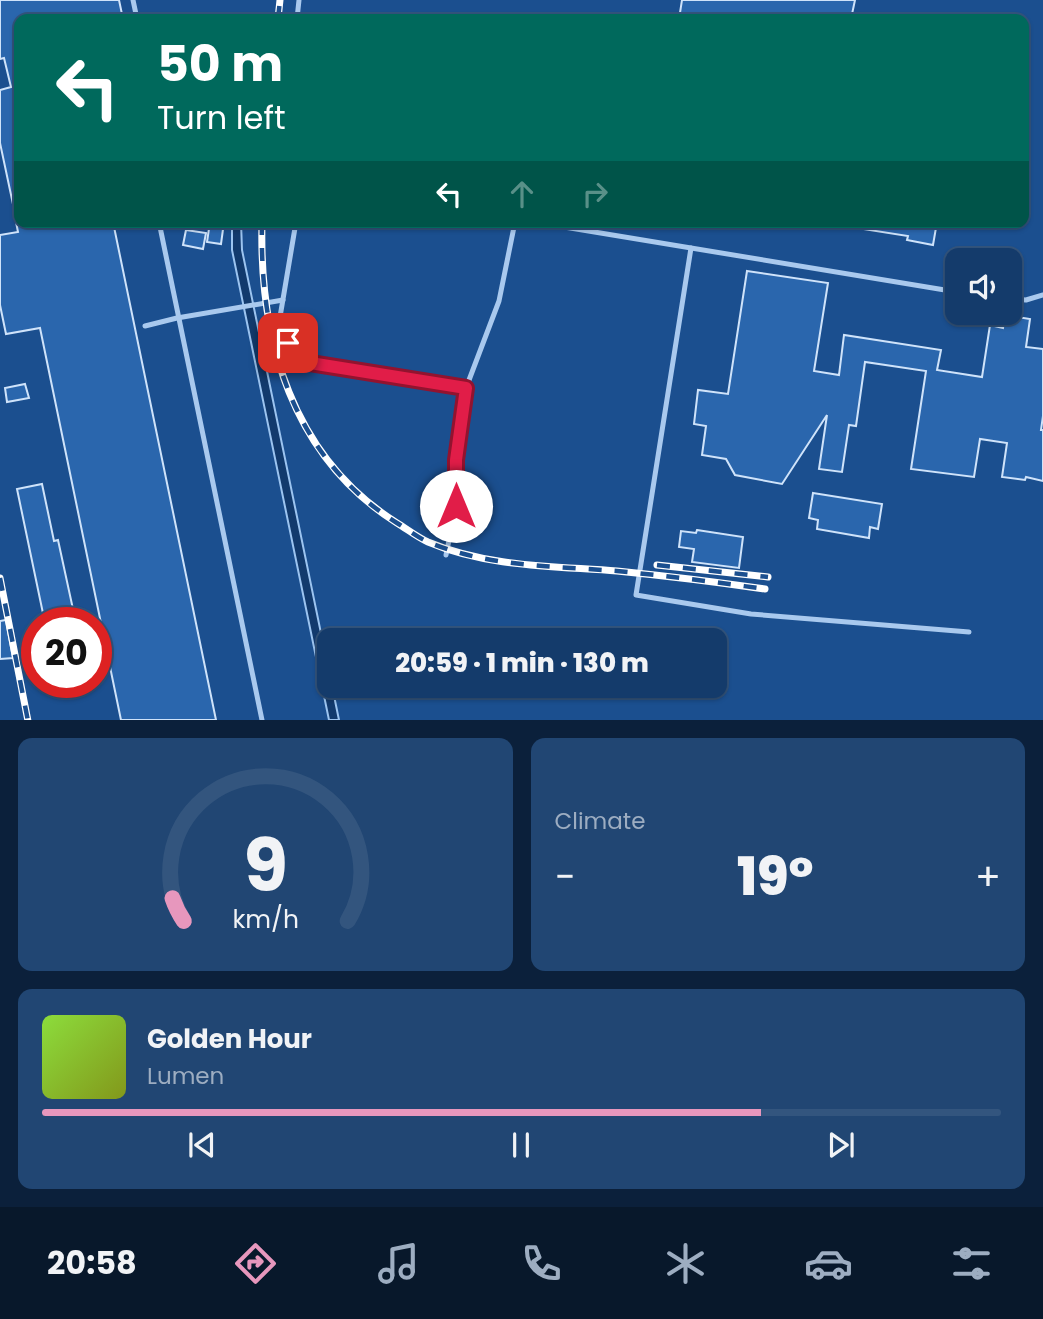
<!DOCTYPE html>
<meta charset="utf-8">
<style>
:root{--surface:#143b6b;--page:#214673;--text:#f1f3f6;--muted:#9dadc1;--line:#33557e;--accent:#e797bd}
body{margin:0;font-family:Poppins,sans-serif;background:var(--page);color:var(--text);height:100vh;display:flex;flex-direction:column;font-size:26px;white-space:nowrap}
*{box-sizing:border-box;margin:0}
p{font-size:23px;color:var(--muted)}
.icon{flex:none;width:38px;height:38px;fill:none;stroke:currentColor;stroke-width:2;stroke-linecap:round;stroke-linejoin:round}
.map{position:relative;height:720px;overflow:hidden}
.sheet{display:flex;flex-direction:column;gap:18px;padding:18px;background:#0b203b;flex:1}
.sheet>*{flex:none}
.banner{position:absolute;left:14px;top:14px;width:1015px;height:214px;border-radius:14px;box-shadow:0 2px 5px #0004,0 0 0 2px var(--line);background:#00695c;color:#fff;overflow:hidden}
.tools{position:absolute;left:945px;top:248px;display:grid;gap:14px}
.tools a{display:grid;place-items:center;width:77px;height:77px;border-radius:14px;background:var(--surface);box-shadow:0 2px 5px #0004,0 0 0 2px var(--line);font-size:35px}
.speed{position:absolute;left:21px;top:607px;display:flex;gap:14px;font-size:35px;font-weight:700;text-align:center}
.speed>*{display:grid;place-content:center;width:91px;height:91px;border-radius:50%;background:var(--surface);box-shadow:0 2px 5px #0004,0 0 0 2px var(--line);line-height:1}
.speed .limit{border:10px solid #d22;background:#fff;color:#111}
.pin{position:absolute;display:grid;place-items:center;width:60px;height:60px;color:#fff;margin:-30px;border-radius:14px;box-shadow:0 4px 10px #0006}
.me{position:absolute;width:77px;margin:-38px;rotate:0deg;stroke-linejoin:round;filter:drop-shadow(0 0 5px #0008)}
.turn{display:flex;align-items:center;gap:24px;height:147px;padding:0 28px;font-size:32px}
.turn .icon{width:91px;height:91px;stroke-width:2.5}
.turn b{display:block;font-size:49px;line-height:60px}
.lanes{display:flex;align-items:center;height:66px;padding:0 28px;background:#0003;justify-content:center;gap:35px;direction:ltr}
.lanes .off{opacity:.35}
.big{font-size:52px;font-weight:800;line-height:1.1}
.sheet .tile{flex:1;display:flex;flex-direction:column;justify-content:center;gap:10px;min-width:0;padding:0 24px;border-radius:14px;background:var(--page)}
.sheet .dial{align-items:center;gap:0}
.dial svg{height:182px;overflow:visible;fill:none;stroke:var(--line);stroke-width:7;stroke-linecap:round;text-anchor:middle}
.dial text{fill:var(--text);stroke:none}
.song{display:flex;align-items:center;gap:21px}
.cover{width:84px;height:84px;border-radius:10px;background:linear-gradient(135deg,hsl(90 70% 55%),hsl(70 70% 35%))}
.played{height:7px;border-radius:4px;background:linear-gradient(90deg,var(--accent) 75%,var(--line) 75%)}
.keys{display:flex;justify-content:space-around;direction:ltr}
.heat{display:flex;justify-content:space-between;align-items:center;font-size:38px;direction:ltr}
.sheet .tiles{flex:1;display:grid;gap:18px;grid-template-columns:1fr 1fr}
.tile:last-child{grid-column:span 2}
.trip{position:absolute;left:317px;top:628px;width:410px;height:70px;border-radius:14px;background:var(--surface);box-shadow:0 2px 5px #0004,0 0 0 2px var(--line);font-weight:800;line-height:70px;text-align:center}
.tab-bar{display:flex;height:112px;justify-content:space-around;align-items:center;background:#08182b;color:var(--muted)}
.tab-bar .icon{width:49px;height:49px}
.tab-bar .on{color:var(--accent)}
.tab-bar b{font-size:32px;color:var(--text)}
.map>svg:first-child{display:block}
.water{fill:#123a6d;stroke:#9cc4f0;stroke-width:2}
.building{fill:#2a66ad;stroke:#cfe3fa;stroke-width:2}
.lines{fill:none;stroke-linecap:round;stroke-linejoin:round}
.service{stroke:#a9c9ee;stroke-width:5}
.rail-casing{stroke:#fff;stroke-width:7}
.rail{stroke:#1b4f8f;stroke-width:4.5;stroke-dasharray:13;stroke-linecap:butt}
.route-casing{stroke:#92132f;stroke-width:18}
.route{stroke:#e11d48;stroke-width:12}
</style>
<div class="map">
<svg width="1043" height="721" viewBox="0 0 1043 721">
<rect width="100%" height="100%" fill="#1b4f8f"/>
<polygon class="water" points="232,222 241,222 242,250 329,672 329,686 332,686 339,720 329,720 232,250"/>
<g class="building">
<polygon points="0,0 119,0 123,19 19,19 19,209 14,209 0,143 0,90 11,87 4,58 0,59"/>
<polygon points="682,0 855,0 851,19 679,19"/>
<polygon points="16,222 113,222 216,720 121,720 40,328 6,334 0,305 0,235 18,232"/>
<polygon points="210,222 224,222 221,244 207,242"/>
<polygon points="864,222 937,222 933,245 907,240 908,236 863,229"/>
<polygon points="186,230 206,233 203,249 183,245"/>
<polygon points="747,271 828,283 814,371 839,375 844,335 941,350 937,370 982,377 990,325 1003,328 1005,315 1030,319 1026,347 1043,349 1043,416 1041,430 1043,430 1043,481 1026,477 1025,480 1002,477 1007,443 980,439 974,477 911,469 926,371 865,362 856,426 849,425 842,472 819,469 827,415 782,484 735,475 726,459 702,455 706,426 694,424 698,390 728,394"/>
<polygon points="25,384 29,398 7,402 5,388"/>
<polygon points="42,484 54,541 58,540 76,623 45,623 17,489"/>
<polygon points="813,493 882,504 878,529 870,527 869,538 817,529 818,520 809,518"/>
<polygon points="697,530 743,537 739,568 692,562 694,549 679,547 681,531 696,533"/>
<polygon points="6,620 13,658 0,659 0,621"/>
</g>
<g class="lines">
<g class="service">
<polyline points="133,0 137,19"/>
<polyline points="297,19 299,0"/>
<polyline points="159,222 262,720"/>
<polyline points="296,222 280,317 287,343 304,362 466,388"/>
<polyline points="534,222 957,292"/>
<polyline points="691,248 636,595 751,614 969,632"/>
<polyline points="1010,299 1026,300 1043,295"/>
<polyline points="145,326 177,318 283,300"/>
<polyline points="446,555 456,506 456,460 466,388 499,301 515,222"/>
</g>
<defs>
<g id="rail">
<polyline points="278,19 280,0"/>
<path d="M262,222C259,340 292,457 397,523C407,529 417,537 428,542C487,567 554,566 617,571C667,576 716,582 765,589"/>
<polyline points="657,565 768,577"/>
<polyline points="0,578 28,721"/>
</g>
</defs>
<use href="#rail" class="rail-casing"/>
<use href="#rail" class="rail"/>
</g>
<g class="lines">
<defs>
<polyline id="route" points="288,343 304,362 466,388 456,460 456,506"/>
</defs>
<use href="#route" class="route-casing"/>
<use href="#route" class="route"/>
</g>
</svg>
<div class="tools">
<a><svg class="icon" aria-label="sound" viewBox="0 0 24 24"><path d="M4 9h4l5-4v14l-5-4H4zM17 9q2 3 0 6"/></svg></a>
</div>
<div class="speed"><div class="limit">20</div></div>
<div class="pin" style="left:288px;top:343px;background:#d93025"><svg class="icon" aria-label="arrive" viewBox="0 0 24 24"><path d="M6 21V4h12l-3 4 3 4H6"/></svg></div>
<svg class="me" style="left:456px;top:506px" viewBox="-20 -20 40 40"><circle r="19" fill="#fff"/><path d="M0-13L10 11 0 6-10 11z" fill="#e11d48"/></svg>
<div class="trip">20:59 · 1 min · 130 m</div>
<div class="banner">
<div class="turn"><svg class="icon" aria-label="left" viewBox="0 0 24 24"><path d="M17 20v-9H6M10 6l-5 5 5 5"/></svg><div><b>50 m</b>Turn left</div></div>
<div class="lanes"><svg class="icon" aria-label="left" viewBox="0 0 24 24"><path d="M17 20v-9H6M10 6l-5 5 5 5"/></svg><svg class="icon off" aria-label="ahead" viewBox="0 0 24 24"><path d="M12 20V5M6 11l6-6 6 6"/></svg><svg class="icon off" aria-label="right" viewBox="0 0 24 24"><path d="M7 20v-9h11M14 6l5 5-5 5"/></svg></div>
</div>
</div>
<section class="sheet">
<div class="tiles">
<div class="tile dial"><svg viewBox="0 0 100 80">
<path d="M14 69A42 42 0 1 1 86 69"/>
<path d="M14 69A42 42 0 0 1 9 59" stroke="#e797bd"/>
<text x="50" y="56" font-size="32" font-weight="700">9</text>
<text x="50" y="72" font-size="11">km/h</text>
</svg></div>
<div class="tile"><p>Climate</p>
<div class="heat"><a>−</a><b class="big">19°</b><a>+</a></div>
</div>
<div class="tile">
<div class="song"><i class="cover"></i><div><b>Golden Hour</b><p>Lumen</p></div></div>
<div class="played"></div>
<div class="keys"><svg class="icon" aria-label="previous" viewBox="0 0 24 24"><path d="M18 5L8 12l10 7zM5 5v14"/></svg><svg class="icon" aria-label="pause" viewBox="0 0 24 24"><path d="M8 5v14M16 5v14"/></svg><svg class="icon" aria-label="next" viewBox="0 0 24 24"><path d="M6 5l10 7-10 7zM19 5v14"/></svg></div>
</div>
</div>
</section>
<nav class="tab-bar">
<b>20:58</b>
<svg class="icon on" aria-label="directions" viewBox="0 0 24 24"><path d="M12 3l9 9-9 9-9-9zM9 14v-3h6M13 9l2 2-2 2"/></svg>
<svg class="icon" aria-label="music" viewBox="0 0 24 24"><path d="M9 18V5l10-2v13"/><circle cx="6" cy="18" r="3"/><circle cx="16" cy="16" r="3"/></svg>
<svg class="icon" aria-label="phone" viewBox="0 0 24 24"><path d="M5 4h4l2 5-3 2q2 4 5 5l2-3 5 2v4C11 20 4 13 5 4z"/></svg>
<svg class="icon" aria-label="climate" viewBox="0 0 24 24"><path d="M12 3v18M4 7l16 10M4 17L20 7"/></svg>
<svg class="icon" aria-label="car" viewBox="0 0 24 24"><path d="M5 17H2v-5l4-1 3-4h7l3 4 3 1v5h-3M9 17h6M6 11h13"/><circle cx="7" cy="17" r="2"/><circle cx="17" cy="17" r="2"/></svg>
<svg class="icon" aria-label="filters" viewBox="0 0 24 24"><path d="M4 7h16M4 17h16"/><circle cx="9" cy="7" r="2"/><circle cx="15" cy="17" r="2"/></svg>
</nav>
